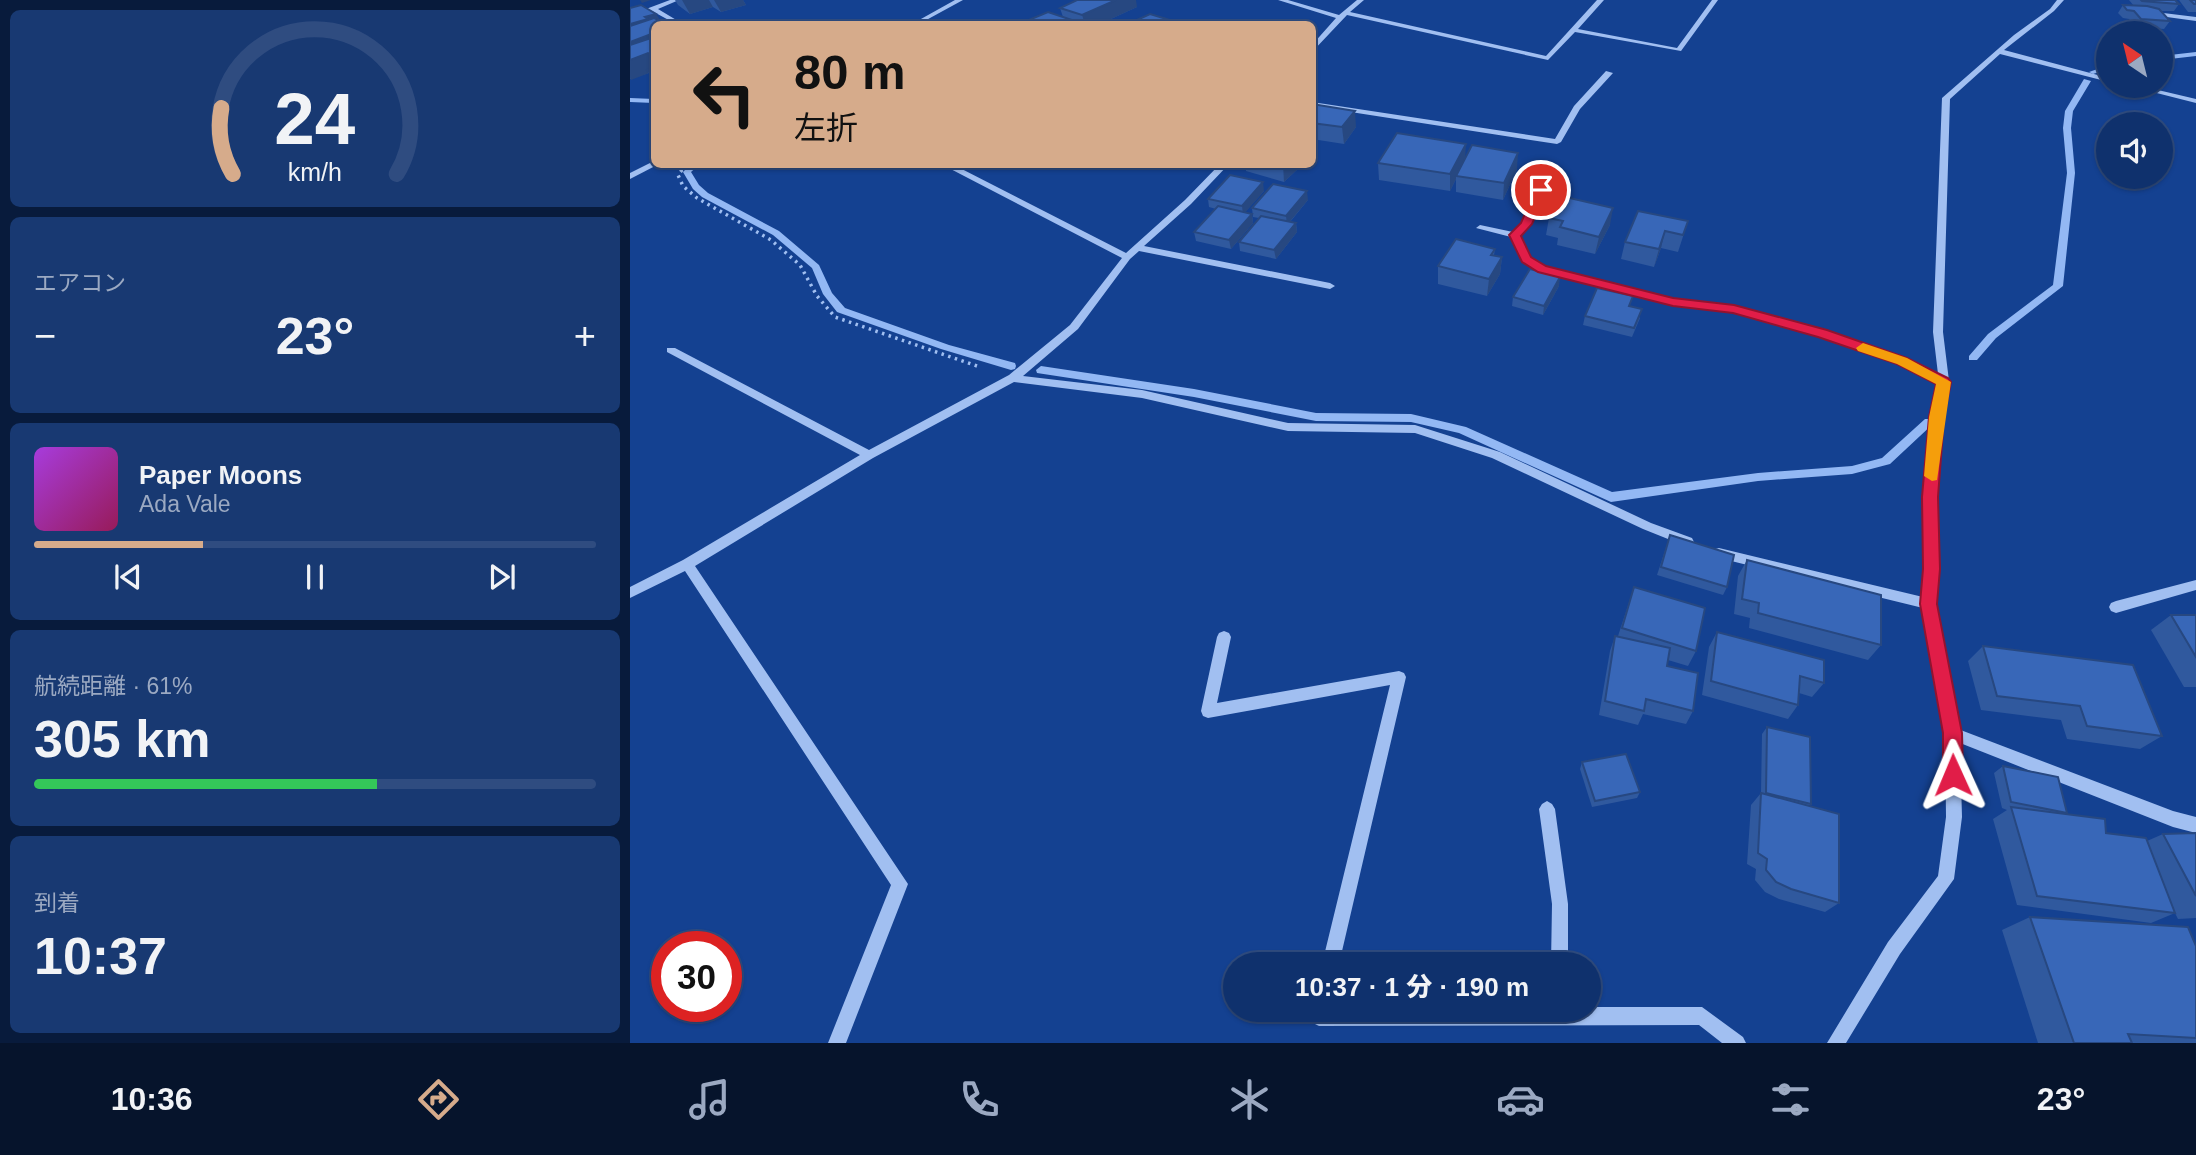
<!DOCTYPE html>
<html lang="ja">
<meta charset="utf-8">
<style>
:root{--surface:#0f316d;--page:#183972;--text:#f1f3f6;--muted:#9ba9c2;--line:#2f4c80;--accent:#d6ab8b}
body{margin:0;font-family:Arial,"Noto Sans JP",sans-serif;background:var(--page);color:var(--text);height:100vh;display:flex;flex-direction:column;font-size:26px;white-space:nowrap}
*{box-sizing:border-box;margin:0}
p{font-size:23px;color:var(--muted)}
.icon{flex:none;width:38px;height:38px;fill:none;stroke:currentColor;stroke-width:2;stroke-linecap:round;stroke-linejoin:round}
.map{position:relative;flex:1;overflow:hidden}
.side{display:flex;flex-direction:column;gap:10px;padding:10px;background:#081b3c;width:630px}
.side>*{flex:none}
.top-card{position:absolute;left:21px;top:21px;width:665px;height:147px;border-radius:10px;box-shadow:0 2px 5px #0004,0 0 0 2px var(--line);background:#d6ab8b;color:#111;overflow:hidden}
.needle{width:46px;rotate:325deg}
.controls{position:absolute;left:1466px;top:21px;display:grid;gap:14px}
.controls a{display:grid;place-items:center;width:77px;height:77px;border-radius:50%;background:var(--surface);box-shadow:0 2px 5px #0004,0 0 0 2px var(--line);font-size:35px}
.speed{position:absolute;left:21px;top:931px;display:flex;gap:14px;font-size:35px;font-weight:700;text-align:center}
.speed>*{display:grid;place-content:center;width:91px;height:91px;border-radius:50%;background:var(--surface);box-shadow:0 2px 5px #0004,0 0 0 2px var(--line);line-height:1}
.speed .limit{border:10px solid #d22;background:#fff;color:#111}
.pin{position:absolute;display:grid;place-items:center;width:60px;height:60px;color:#fff;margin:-30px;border:4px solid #fff;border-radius:50%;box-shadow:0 2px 7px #0007}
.me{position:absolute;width:77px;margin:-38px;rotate:359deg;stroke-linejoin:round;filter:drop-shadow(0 0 5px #0008)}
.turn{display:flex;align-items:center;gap:24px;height:147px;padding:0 28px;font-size:32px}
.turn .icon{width:91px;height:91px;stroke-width:2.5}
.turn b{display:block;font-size:49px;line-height:60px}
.big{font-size:52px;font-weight:800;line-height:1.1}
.side .card{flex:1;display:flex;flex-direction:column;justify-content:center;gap:10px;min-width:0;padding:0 24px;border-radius:10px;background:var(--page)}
.side .dial{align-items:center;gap:0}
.dial svg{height:182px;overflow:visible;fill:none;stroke:var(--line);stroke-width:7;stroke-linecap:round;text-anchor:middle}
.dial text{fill:var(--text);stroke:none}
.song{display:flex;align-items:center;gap:21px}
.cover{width:84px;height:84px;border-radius:10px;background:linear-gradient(135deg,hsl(280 70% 55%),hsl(330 70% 35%))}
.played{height:7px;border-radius:4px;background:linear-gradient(90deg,var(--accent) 30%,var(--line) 30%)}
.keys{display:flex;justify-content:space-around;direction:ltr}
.heat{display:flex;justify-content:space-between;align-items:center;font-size:38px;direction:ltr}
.charge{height:10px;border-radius:5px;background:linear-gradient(90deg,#34c759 61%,var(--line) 0)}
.trip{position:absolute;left:593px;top:952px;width:378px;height:70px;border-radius:35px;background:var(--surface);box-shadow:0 2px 5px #0004,0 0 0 2px var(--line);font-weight:800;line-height:70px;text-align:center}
.menu{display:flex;height:112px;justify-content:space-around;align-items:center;background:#06142c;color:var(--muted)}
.menu .icon{width:49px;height:49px}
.menu .selected{color:var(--accent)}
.menu b{font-size:32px;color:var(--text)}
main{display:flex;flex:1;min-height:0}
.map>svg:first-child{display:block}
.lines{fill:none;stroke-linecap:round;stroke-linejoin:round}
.stream{fill:#93b8f4;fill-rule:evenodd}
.path-far1{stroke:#a1bff1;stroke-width:2.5;stroke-dasharray:2 3.5;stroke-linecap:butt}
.path{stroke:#a1bff1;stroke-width:3.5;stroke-dasharray:2.5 4.5;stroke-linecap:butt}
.minor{fill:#a1bff1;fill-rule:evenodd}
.wall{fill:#30599e}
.shaded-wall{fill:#274881}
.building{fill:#3867b8;stroke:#274881;stroke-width:2}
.route{fill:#e11d48;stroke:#92132f;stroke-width:2}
.slow{fill:#f59e0b}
</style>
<main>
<section class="side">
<div class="card dial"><svg viewBox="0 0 100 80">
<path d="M14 69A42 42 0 1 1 86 69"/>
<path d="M14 69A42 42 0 0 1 9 40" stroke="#d6ab8b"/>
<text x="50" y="56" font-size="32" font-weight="700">24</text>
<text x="50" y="72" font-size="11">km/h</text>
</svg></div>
<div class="card"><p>エアコン</p>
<div class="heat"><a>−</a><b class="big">23°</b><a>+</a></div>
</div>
<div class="card">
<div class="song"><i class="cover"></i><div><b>Paper Moons</b><p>Ada Vale</p></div></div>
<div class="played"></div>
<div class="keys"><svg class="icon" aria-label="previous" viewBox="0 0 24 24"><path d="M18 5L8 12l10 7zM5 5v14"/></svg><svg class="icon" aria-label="pause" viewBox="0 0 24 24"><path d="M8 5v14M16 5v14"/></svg><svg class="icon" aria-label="next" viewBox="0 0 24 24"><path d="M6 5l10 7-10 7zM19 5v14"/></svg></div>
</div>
<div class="card"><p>航続距離 · 61%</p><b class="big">305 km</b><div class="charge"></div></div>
<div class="card"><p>到着</p><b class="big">10:37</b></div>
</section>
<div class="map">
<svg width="1566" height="1043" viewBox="0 0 1566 1043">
<rect width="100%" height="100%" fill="#144191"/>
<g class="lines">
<g class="stream">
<polygon points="1566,52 1566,56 1531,60 1531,56"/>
<polygon points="1479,65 1479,69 1463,74 1459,72"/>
<polygon points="1454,79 1461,81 1443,111 1441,128 1445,173 1433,286 1366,338 1347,360 1339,360 1339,356 1358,334 1423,285 1437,173 1433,128 1435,111"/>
<polygon points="0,98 24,99 24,103 0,102"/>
<polygon points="61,164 70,164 61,172 69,185 78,193 149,231 189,265 202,293 215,308 319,345 385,363 386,366 385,369 381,370 311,349 207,312 193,294 182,268 143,235 72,197 63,189 53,172"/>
<polygon points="411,366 564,389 686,413 781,414 836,427 982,492 1128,473 1222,466 1252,458 1295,419 1303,419 1305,422 1260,464 1222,474 1128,481 981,502 829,433 781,422 686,421 564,397 407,373 406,370"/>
</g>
<polyline class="path-far1" points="51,171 57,164"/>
<polyline class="path" points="52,170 48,175 53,186 67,198 141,240 170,265 187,296 205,317 347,366"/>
<g class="minor">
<polygon points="40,0 49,0 28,9 53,24 46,24 22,11 0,19 0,15"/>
<polygon points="325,0 333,0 289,24 282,24"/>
<polygon points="648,0 658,0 709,15 727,0 734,0 720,12 916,56 967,0 974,0 948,29 1047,48 1082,0 1088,0 1051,51 945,32 918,60 717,15 682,52 682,45 706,18"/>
<polygon points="1427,0 1434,0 1424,11 1374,50 1479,78 1479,82 1370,54 1320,99 1313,332 1319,381 1312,417 1306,497 1307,569 1306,604 1328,729 1543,811 1566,817 1566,833 1543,827 1330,743 1332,817 1324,879 1270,954 1216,1043 1197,1043 1258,942 1308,876 1316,817 1315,733 1293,608 1089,558 1085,557 1083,553 1085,549 1089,548 1293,597 1294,497 1300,417 1308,383 1268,363 1188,336 1104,312 1043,305 909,271 893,261 881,237 846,228 850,225 883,232 892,223 908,188 914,188 915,190 900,224 890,235 900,257 915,267 1043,299 1107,307 1196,332 1276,359 1308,374 1303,332 1312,98 1384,35 1420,9"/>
<polygon points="1517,11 1566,17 1566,21 1515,14 1514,13"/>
<polygon points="976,71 983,73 950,109 931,142 927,144 682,106 682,102 925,139 944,106"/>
<polygon points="1499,86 1511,86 1566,99 1566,103"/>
<polygon points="22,162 29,164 0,179 0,173"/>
<polygon points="311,164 322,164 496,253 555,200 590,164 599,164 561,204 514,246 700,283 705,286 700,289 509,251 500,259 448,329 393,376 512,390 658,423 785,425 870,452 1021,523 1062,538 1064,542 1062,546 1058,547 1013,529 862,458 785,433 658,431 512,398 384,382 243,458 65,566 278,884 216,1043 198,1043 261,885 55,571 0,598 0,587 53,560 230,455 37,352 37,348 45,348 239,450 379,375 440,325 492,258"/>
<polygon points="1566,580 1566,590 1486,613 1481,611 1479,607 1481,603 1486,601"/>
<polygon points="594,631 599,633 601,637 587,703 769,671 774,673 776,677 709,964 692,964 760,685 578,718 573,716 571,711 587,637 589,633"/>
<polygon points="917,801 922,804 925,809 938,904 938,964 921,964 922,904 909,809 912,804"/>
<polygon points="959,1007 1072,1007 1113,1037 1116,1043 1092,1043 1069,1025 689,1026 683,1023 680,1017 681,1010 959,1010"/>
</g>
</g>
<g class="wall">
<polygon points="45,0 113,0 116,5 91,12 83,7 60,14 48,5"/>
<polygon points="1499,0 1545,0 1549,4 1544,11 1530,11 1540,21 1534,29 1506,27 1499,19 1493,18 1488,13 1493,5 1504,6"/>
<polygon points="1549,0 1566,0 1566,12 1558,12"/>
<polygon points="507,7 470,24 389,24 433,17 430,8"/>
<polygon points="0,8 24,24 24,80 19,73 0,79"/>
<polygon points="682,104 726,127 714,144 682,139"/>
<polygon points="836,157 887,169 873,200 826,192 826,179 820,191 749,180 748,163"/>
<polygon points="615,164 670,164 670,167 654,182 616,171"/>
<polygon points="634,191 615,212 622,214 623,223 601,249 566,241 564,232 586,209 579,207 578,199"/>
<polygon points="678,200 660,222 666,223 667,232 646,259 610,251 609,242 629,218 623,217 622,208"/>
<polygon points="919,218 980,225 965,254 927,245 928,238 916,235"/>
<polygon points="1058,221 1048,252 1031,248 1024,267 991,259 995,242"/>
<polygon points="865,249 864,255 872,257 870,274 857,296 808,284 808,266"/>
<polygon points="929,286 913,315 882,306 883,297"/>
<polygon points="1000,306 1010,318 1002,337 953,325 955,316"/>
<polygon points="1040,535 1097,587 1093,595 1027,575"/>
<polygon points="1117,560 1251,645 1238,660 1119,628 1120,618 1104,614 1108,576"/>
<polygon points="1004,587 1066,651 1058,666 1038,660 1037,666 1063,711 1056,724 1013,714 1008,725 969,715 980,651 985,636 988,636"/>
<polygon points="1541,615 1566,615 1566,687 1554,687 1521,630"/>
<polygon points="1087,632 1194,683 1182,697 1169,693 1168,705 1158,719 1072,695 1079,647"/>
<polygon points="1353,646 1532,736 1510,749 1437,739 1431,720 1351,710 1338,661"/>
<polygon points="1137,727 1181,804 1179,806 1209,903 1195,912 1149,899 1135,892 1125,880 1126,869 1117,864 1121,805 1131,793 1132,734"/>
<polygon points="952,762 1010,792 1007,798 962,807 950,769"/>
<polygon points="1373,766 1437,813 1435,814 1476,833 1517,841 1533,834 1566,833 1566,918 1548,919 1545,913 1521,923 1387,905 1363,819 1377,810 1372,808 1364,773"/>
<polygon points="1400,917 1566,946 1566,1043 1408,1043 1372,930"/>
</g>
<g class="shaded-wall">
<polygon points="10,0 21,0 12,3"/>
<polygon points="52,0 79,0 83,7 60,14"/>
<polygon points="84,0 113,0 116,5 91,12"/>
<polygon points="486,0 506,0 507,7 470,24 455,24 452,15"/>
<polygon points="26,14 33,24 24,24 24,53 18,53 24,63 24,71 17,70 19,73 1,80 0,78 0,24"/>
<polygon points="725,111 726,127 714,144 712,127"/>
<polygon points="836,144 835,161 826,176 826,179 820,191 820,174"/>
<polygon points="888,153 887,169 873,200 874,183"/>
<polygon points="653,164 670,164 670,167 654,182"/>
<polygon points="633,182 634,191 613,215 612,206"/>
<polygon points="677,191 678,200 657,225 656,216"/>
<polygon points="983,208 980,225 965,254 969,237"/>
<polygon points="622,214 623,223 601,249 599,240"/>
<polygon points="666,223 667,232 646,259 644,250"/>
<polygon points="1035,231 1031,248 1024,267 1029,249"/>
<polygon points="872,257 870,274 857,296 859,279"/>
<polygon points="930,277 929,286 913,315 914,306"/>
</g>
<g class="building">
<polygon points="447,0 486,0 452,15 430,8"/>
<polygon points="1511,0 1545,0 1549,4 1512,1"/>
<polygon points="1560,0 1566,0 1566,4 1564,4"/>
<polygon points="11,5 26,14 15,17 18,19 0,24 0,8"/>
<polygon points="1493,5 1517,6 1529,9 1540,21 1511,19 1504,11 1497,10"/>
<polygon points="418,12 448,22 443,24 389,24"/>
<polygon points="520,14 553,24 498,24"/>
<polygon points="24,18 38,24 24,24 24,33 0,42 0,26"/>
<polygon points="24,37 24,53 21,55 18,53 0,60 0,45"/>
<polygon points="24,67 24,75 17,70"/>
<polygon points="682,104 725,111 712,127 682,123"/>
<polygon points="767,133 836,144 820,174 748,163"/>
<polygon points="842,145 888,153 874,183 826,176"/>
<polygon points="600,175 633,182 612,206 578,199"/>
<polygon points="643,184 677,191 656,216 622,208"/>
<polygon points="931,196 983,208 969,237 930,227 933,221 919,218"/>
<polygon points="588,206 622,214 599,240 564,232"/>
<polygon points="1008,211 1058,221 1053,235 1035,231 1029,249 995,242"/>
<polygon points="631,216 666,223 644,250 609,242"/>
<polygon points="826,239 865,249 861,255 872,257 859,279 808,266"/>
<polygon points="900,269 930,277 914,306 883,297"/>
<polygon points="967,288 1003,296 999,306 1012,309 1004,328 955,316"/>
<polygon points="1040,535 1104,555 1097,587 1031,567"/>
<polygon points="1117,560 1251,595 1251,645 1128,613 1129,603 1112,599"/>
<polygon points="1004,587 1075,608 1066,651 992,628"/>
<polygon points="1541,615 1566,615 1566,657"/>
<polygon points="1087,632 1194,660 1194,683 1170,676 1168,705 1081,681"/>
<polygon points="985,636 1040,648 1037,666 1068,673 1063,711 1016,699 1014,711 975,701"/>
<polygon points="1353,646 1503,665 1532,736 1457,726 1450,706 1367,696"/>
<polygon points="1137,727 1180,737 1181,804 1136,793"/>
<polygon points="996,754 1010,792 965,801 952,762"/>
<polygon points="1373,766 1428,777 1437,813 1381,802"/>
<polygon points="1131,793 1209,814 1209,903 1161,889 1146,882 1136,870 1137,859 1128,853"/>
<polygon points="1381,807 1475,819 1476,833 1516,838 1545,913 1407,896"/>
<polygon points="1566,833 1566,896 1533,834"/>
<polygon points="1400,917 1558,927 1566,946 1566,1038 1498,1034 1502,1043 1444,1043"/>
</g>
<polygon class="route" points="911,187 917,190 902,224 891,236 901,257 916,266 1043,298 1104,305 1197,330 1277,358 1318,378 1321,382 1314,417 1308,497 1310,569 1307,604 1332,733 1333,775 1330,781 1323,784 1316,781 1313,775 1313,733 1290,604 1293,569 1292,497 1299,417 1306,384 1267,364 1188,337 1103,313 1043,306 908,272 892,262 879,235 891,223 905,190"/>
<polygon class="slow" points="1233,343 1277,358 1321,382 1307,480 1302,481 1294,476 1299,417 1306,384 1267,364 1228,351 1226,348"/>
</svg>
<div class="controls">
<a><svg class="needle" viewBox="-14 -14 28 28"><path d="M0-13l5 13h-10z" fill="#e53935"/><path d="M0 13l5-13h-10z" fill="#9ba9c2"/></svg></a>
<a><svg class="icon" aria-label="sound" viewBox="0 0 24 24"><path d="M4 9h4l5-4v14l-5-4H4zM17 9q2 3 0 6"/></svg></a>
</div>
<div class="speed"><div class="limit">30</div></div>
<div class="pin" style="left:911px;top:190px;background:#d93025"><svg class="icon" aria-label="arrive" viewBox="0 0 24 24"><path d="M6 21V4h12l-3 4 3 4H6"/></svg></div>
<svg class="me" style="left:1323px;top:775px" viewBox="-20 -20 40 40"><path d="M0-17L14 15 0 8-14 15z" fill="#e11d48" stroke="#fff" stroke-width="4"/></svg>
<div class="trip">10:37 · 1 分 · 190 m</div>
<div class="top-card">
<div class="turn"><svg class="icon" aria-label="left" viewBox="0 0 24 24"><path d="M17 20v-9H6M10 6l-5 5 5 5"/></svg><div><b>80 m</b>左折</div></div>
</div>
</div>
</main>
<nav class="menu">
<b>10:36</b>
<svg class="icon selected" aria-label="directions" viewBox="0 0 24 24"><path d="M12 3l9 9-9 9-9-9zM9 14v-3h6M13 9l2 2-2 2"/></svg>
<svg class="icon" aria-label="music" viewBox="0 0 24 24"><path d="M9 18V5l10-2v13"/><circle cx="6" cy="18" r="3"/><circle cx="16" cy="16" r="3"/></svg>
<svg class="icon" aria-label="phone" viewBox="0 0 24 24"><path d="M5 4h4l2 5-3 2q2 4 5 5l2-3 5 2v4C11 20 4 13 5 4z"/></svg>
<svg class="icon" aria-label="climate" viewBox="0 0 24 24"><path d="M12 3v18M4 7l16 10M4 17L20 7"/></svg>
<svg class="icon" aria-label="car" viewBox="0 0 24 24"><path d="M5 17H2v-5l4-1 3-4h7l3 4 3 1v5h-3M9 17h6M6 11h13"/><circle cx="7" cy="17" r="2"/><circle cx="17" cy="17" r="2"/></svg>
<svg class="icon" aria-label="filters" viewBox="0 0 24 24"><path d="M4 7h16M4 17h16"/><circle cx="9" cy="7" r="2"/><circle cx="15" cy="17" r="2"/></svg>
<b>23°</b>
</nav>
